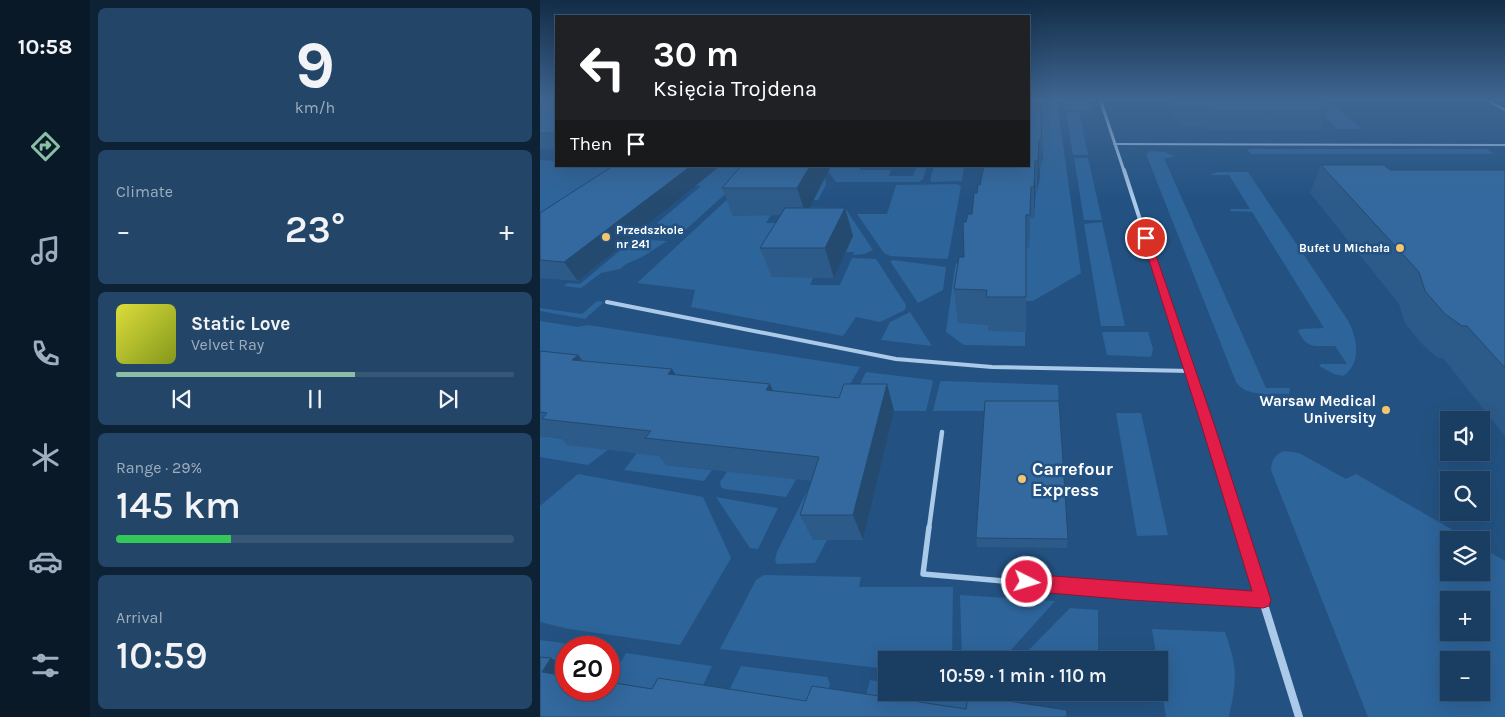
<!DOCTYPE html>
<meta charset="utf-8">
<style>
:root{--surface:#1a3e62;--page:#234568;--text:#f1f3f6;--muted:#9faebe;--line:#385777;--accent:#8abfa5}
body{margin:0;font-family:Karla,sans-serif;background:var(--page);color:var(--text);height:100vh;display:flex;flex-direction:column;font-size:19px;white-space:nowrap}
*{box-sizing:border-box;margin:0}
p{font-size:16px;color:var(--muted)}
.icon{flex:none;width:28px;height:28px;fill:none;stroke:currentColor;stroke-width:2;stroke-linecap:round;stroke-linejoin:round}
.map{position:relative;flex:1;overflow:hidden}
.drawer{display:flex;flex-direction:column;gap:8px;padding:8px;background:#0e2236;width:450px}
.drawer>*{flex:none}
.guide{position:absolute;left:15px;top:15px;width:475px;height:152px;border-radius:0px;box-shadow:0 5px 20px #0002,0 0 0 1px var(--line);background:#202124;color:#fff;overflow:hidden}
.tools{position:absolute;left:900px;top:411px;display:grid;gap:10px}
.tools a{display:grid;place-items:center;width:50px;height:50px;border-radius:0px;background:var(--surface);box-shadow:0 5px 20px #0002,0 0 0 1px var(--line);font-size:25px}
.speed{position:absolute;left:15px;top:636px;display:flex;gap:10px;font-size:25px;font-weight:700;text-align:center}
.speed>*{display:grid;place-content:center;width:65px;height:65px;border-radius:50%;background:var(--surface);box-shadow:0 5px 20px #0002,0 0 0 1px var(--line);line-height:1}
.speed .limit{border:8px solid #d22;background:#fff;color:#111}
.pin{position:absolute;display:grid;place-items:center;width:42px;height:42px;color:#fff;margin:-21px;border:2px solid #fff;border-radius:50%;box-shadow:0 1px 5px #0007}
.me{position:absolute;width:55px;margin:-28px;rotate:95deg;stroke-linejoin:round;filter:drop-shadow(0 0 4px #0008)}
.turn{display:flex;align-items:center;gap:18px;height:105px;padding:0 15px;font-size:22px}
.turn .icon{width:65px;height:65px;stroke-width:2.5}
.turn b{display:block;font-size:35px;line-height:42px}
.then{display:flex;align-items:center;height:48px;padding:0 15px;background:#0003;gap:10px;font-size:19px}
.big{font-size:38px;font-weight:600;line-height:1.1}
.drawer .card{flex:1;display:flex;flex-direction:column;justify-content:center;gap:8px;min-width:0;padding:0 18px;border-radius:8px;background:var(--page)}
.drawer .dial{align-items:center;gap:0}
.dial b{font-size:65px;line-height:1}
.song{display:flex;align-items:center;gap:15px}
.cover{width:60px;height:60px;border-radius:8px;background:linear-gradient(135deg,hsl(60 70% 55%),hsl(70 70% 35%))}
.played{height:5px;border-radius:2px;background:linear-gradient(90deg,var(--accent) 60%,var(--line) 60%)}
.keys{display:flex;justify-content:space-around;direction:ltr}
.heat{display:flex;justify-content:space-between;align-items:center;font-size:28px;direction:ltr}
.charge{height:8px;border-radius:4px;background:linear-gradient(90deg,#34c759 29%,var(--line) 0)}
.trip{position:absolute;left:338px;top:651px;width:290px;height:50px;border-radius:0px;background:var(--surface);box-shadow:0 5px 20px #0002,0 0 0 1px var(--line);font-weight:600;line-height:50px;text-align:center}
main{display:flex;flex:1;min-height:0}
.menu{display:flex;flex-direction:column;width:90px;justify-content:space-around;align-items:center;background:#0a1927;color:var(--muted)}
.menu .icon{width:35px;height:35px}
.menu .selected{color:var(--accent)}
.menu b{font-size:22px;color:var(--text)}
.map>svg:first-child{display:block}
.green{fill:#2d649a;fill-rule:evenodd}
.lines{fill:none;stroke-linecap:round;stroke-linejoin:round}
.service-far3{stroke:#abc9e8;stroke-width:2}
.service-far2{stroke:#abc9e8;stroke-width:4}
.service-far1{stroke:#abc9e8;stroke-width:4.5}
.service{stroke:#abc9e8;stroke-width:5.5}
.minor-far4{stroke:#abc9e8;stroke-width:3}
.minor-far3{stroke:#abc9e8;stroke-width:4}
.minor-far2{stroke:#abc9e8;stroke-width:4.5}
.minor-far1{stroke:#abc9e8;stroke-width:5.5}
.minor{stroke:#abc9e8;stroke-width:8}
.wall{fill:#2c5a89}
.shaded-wall{fill:#244a6f}
.building{fill:#33699f;stroke:#244a6f}
.route{fill:#e11d48;stroke:#92132f}
.poi-dot{fill:#f3c56e;stroke:#235282;stroke-width:2}
.labels{text-anchor:middle;stroke-width:5;stroke-linejoin:round;paint-order:stroke}
.far-poi-label{font-size:12px;font-weight:bold;fill:#fff;stroke:#235282;text-anchor:start}
.poi-label{font-size:15px;font-weight:bold;fill:#fff;stroke:#235282;text-anchor:end}
.near-poi-label{font-size:18px;font-weight:bold;fill:#fff;stroke:#235282;text-anchor:start}
</style>
<main>
<nav class="menu">
<b>10:58</b>
<svg class="icon selected" aria-label="directions" viewBox="0 0 24 24"><path d="M12 3l9 9-9 9-9-9zM9 14v-3h6M13 9l2 2-2 2"/></svg>
<svg class="icon" aria-label="music" viewBox="0 0 24 24"><path d="M9 18V5l10-2v13"/><circle cx="6" cy="18" r="3"/><circle cx="16" cy="16" r="3"/></svg>
<svg class="icon" aria-label="phone" viewBox="0 0 24 24"><path d="M5 4h4l2 5-3 2q2 4 5 5l2-3 5 2v4C11 20 4 13 5 4z"/></svg>
<svg class="icon" aria-label="climate" viewBox="0 0 24 24"><path d="M12 3v18M4 7l16 10M4 17L20 7"/></svg>
<svg class="icon" aria-label="car" viewBox="0 0 24 24"><path d="M5 17H2v-5l4-1 3-4h7l3 4 3 1v5h-3M9 17h6M6 11h13"/><circle cx="7" cy="17" r="2"/><circle cx="17" cy="17" r="2"/></svg>
<svg class="icon" aria-label="filters" viewBox="0 0 24 24"><path d="M4 7h16M4 17h16"/><circle cx="9" cy="7" r="2"/><circle cx="15" cy="17" r="2"/></svg>
</nav>
<section class="drawer">
<div class="card dial"><b>9</b><p>km/h</p></div>
<div class="card"><p>Climate</p>
<div class="heat"><a>−</a><b class="big">23°</b><a>+</a></div>
</div>
<div class="card">
<div class="song"><i class="cover"></i><div><b>Static Love</b><p>Velvet Ray</p></div></div>
<div class="played"></div>
<div class="keys"><svg class="icon" aria-label="previous" viewBox="0 0 24 24"><path d="M18 5L8 12l10 7zM5 5v14"/></svg><svg class="icon" aria-label="pause" viewBox="0 0 24 24"><path d="M8 5v14M16 5v14"/></svg><svg class="icon" aria-label="next" viewBox="0 0 24 24"><path d="M6 5l10 7-10 7zM19 5v14"/></svg></div>
</div>
<div class="card"><p>Range · 29%</p><b class="big">145 km</b><div class="charge"></div></div>
<div class="card"><p>Arrival</p><b class="big">10:59</b></div>
</section>
<div class="map">
<svg width="965" height="717" viewBox="0 0 965 717">
<rect width="100%" height="100%" fill="#235282"/>
<g class="green">
<path d="M489,99H516L517,102L541,273L493,301H486V248H489L490,218L493,207L495,206C495,195 496,191 499,183C501,176 499,168 501,161H503L502,138H500Z"/>
<polygon points="524,99 544,99 549,102 552,111 526,110"/>
<polygon points="770,103 793,104 822,129 798,129"/>
<polygon points="539,112 548,155 533,155 526,113"/>
<polygon points="707,149 947,149 953,154 711,154"/>
<path d="M611,151L625,152L635,157L624,158L726,388H750L749,394C732,393 706,398 696,382L606,154Z"/>
<polygon points="534,158 548,158 562,220 544,220"/>
<polygon points="0,160 16,161 16,166 214,168 142,233 136,233 117,223 161,186 82,180 0,221"/>
<polygon points="245,166 285,178 286,185 278,200 273,200 280,186 231,215 226,223 254,223 269,207 305,208 333,250 324,254 313,255 314,252 305,252 273,278 270,285 300,285 312,258 336,259 366,305 365,310 340,322 316,317 303,336 151,307 155,290 97,283 221,168"/>
<polygon points="284,166 321,166 320,170 351,170 349,176 373,176 377,166 387,166 383,179 379,182 296,182"/>
<polygon points="394,166 424,166 422,181 392,182 390,180"/>
<path d="M677,172H708L807,319C817,336 823,362 803,376L794,374L779,366L781,364H807L795,346C775,345 769,351 758,331L761,329L784,328L712,212L690,211L691,209H710L689,175H670Z"/>
<polygon points="417,184 421,186 409,253 408,258 405,259 350,256 344,253 317,214 347,214 356,185"/>
<polygon points="562,222 585,326 561,326 544,224"/>
<polygon points="94,239 127,241 102,257 86,264 80,269 61,273 41,288 24,286 28,283 40,284"/>
<polygon points="354,260 406,267 403,290 378,303 350,261"/>
<polygon points="420,262 421,320 485,332 485,346 424,345 406,332 415,267 416,264"/>
<polygon points="57,301 64,302 45,319 0,311 0,308 42,314"/>
<polygon points="370,312 392,346 341,340 350,322"/>
<polygon points="0,321 38,327 48,325 320,367 246,497 185,489 181,487 180,482 187,472 0,375"/>
<polygon points="562,332 608,332 613,349 611,357 567,355"/>
<polygon points="326,372 392,380 393,382 386,411 313,411 274,540 287,540 275,563 237,564 235,560 237,552"/>
<polygon points="403,381 518,385 519,411 393,411 400,382"/>
<polygon points="576,413 601,413 628,535 597,536"/>
<polygon points="0,436 33,440 68,450 48,465 0,457"/>
<path d="M744,451L759,453L806,479L816,474L930,540H909V572H941V547L965,561V717H828L731,470C732,460 734,455 744,451ZM909,600H941V632H909ZM909,660H941V692H909Z"/>
<polygon points="97,453 132,457 126,465 172,470 164,481 84,470"/>
<polygon points="38,474 163,497 191,558 140,645 29,629 0,622 0,506"/>
<polygon points="176,497 238,508 218,549 210,548"/>
<polygon points="224,575 321,577 319,587 413,587 412,660 346,660 346,669 180,649 216,580"/>
<polygon points="420,595 515,601 462,660 422,660"/>
<polygon points="530,608 558,610 558,660 479,660"/>
<path d="M612,629L685,632C698,669 697,679 689,717H626L619,674V660H617Z"/>
<polygon points="0,640 52,647 26,648 26,680 0,676"/>
<polygon points="86,653 172,666 150,713 69,690 69,683"/>
<polygon points="201,666 287,677 290,684 279,717 181,707"/>
<polygon points="330,680 346,683 346,692 402,693 437,698 434,717 343,717 321,714"/>
</g>
<g class="lines">
<g class="service-far3">
<polyline points="945,99 965,110"/>
<polyline points="574,144 965,145"/>
</g>
<polyline class="service-far2" points="67,302 356,359 452,367 651,371"/>
<polyline class="service-far1" points="389,528 402,432"/>
<polyline class="service" points="389,527 383,574 590,592 723,600"/>
<polyline class="minor-far4" points="560,99 584,171"/>
<polyline class="minor-far3" points="584,170 614,263"/>
<polyline class="minor-far2" points="614,262 653,380"/>
<polyline class="minor-far1" points="653,378 700,528"/>
<polyline class="minor" points="700,527 759,717"/>
</g>
<g class="wall">
<polygon points="0,99 16,99 16,150 0,149"/>
<polygon points="489,99 502,140 501,169 499,169 497,192 495,192 494,218 490,218 489,248 486,248 486,332 448,331 448,325 418,323 414,289 424,257 426,222 432,214 437,193 440,185 489,166"/>
<polygon points="624,99 775,99 787,110 780,130 666,130 665,127 639,127"/>
<polygon points="781,165 850,170 965,170 965,436 903,358 898,358 883,345 865,323 859,304 770,193"/>
<polygon points="73,166 180,166 38,281 0,278 0,213"/>
<polygon points="201,166 291,166 269,208 305,208 313,236 294,278 232,277 220,248 240,215 193,216 182,188"/>
<polygon points="0,351 38,355 42,361 132,369 136,375 233,391 299,398 347,384 354,411 323,540 273,540 260,515 271,481 126,465 119,456 27,445 21,438 0,436"/>
<polygon points="436,538 528,539 527,548 437,547"/>
</g>
<g class="shaded-wall">
<polygon points="499,140 499,169 497,192 498,161"/>
<polygon points="495,161 495,192 494,218 494,187"/>
<polygon points="151,166 180,166 38,281 24,262"/>
<polygon points="270,166 291,166 266,215 257,188"/>
<polygon points="305,208 313,236 294,278 285,248"/>
<polygon points="38,355 59,381 32,360"/>
<polygon points="132,369 149,396 128,374"/>
<polygon points="230,384 242,411 226,390"/>
<polygon points="347,384 354,411 323,540 313,515"/>
<polygon points="11,658 26,667 26,684 2,672"/>
</g>
<g class="building">
<rect x="0" y="99" width="16" height="34"/>
<polygon points="489,99 497,99 497,104 500,104 502,140 499,140 498,161 495,161 494,187 491,187 490,215 486,215 486,297 446,297 447,290 414,289 419,257 424,257 423,222 426,222 428,214 432,214 434,193 437,193 438,184 440,185 444,166 489,166"/>
<polygon points="638,99 775,99 787,110 671,110 670,108 643,108"/>
<polygon points="781,165 844,165 850,170 965,170 965,368 927,326 922,326 905,314 885,291 879,272"/>
<polygon points="73,166 151,166 24,262 0,260 0,213"/>
<polygon points="201,166 270,166 257,188 182,188"/>
<polygon points="245,208 305,208 285,248 220,248"/>
<polygon points="0,351 38,355 32,360 132,369 128,374 230,384 226,390 299,398 304,384 347,384 313,515 260,515 279,457 105,438 111,431 2,419 7,413 0,412"/>
<polygon points="445,401 519,401 528,539 436,538"/>
<polygon points="0,657 11,658 2,672 26,676 26,690 69,690 69,682 112,689 118,678 266,701 272,686 426,709 428,695 527,710 527,717 0,717"/>
</g>
<linearGradient id="sky" x2="0" y2="1"><stop stop-color="#132d48"/><stop offset="0.5" stop-color="#3f6692"/><stop offset="1" stop-color="#3f6692" stop-opacity="0"/></linearGradient>
<rect width="965" height="199" fill="url(#sky)"/>
<polygon class="route" points="606,236 610,238 674,424 731,600 729,606 723,608 590,600 487,591 481,588 478,582 481,577 487,574 712,591 661,424 602,238"/>
<g class="poi-dot">
<circle cx="66" cy="237" r="5"/>
<circle cx="860" cy="248" r="5"/>
<circle cx="846" cy="410" r="5"/>
<circle cx="482" cy="479" r="5"/>
</g>
<g class="labels">
<g class="far-poi-label">
<text x="76" y="234">Przedszkole<tspan x="76" dy="14">nr 241</tspan></text>
<text x="850" y="252" text-anchor="end">Bufet U Michała</text>
</g>
<g class="poi-label">
<text x="836" y="406">Warsaw Medical<tspan x="836" dy="17">University</tspan></text>
</g>
<g class="near-poi-label">
<text x="492" y="475">Carrefour<tspan x="492" dy="21">Express</tspan></text>
</g>
</g>
</svg>
<div class="tools">
<a><svg class="icon" aria-label="sound" viewBox="0 0 24 24"><path d="M4 9h4l5-4v14l-5-4H4zM17 9q2 3 0 6"/></svg></a>
<a><svg class="icon" aria-label="search" viewBox="0 0 24 24"><circle cx="10" cy="10" r="6"/><path d="M15 15l6 6"/></svg></a>
<a><svg class="icon" aria-label="layers" viewBox="0 0 24 24"><path d="M12 4l9 5-9 5-9-5zM3 14l9 5 9-5"/></svg></a>
<a>+</a>
<a>−</a>
</div>
<div class="speed"><div class="limit">20</div></div>
<div class="pin" style="left:606px;top:238px;background:#d93025"><svg class="icon" aria-label="arrive" viewBox="0 0 24 24"><path d="M6 21V4h12l-3 4 3 4H6"/></svg></div>
<svg class="me" style="left:487px;top:582px" viewBox="-20 -20 40 40"><circle r="17" fill="#e11d48" stroke="#fff" stroke-width="3"/><path d="M0-11L8 9 0 5-8 9z" fill="#fff"/></svg>
<div class="trip">10:59 · 1 min · 110 m</div>
<div class="guide">
<div class="turn"><svg class="icon" aria-label="left" viewBox="0 0 24 24"><path d="M17 20v-9H6M10 6l-5 5 5 5"/></svg><div><b>30 m</b>Księcia Trojdena</div></div>
<div class="then">Then<svg class="icon" aria-label="arrive" viewBox="0 0 24 24"><path d="M6 21V4h12l-3 4 3 4H6"/></svg></div>
</div>
</div>
</main>
